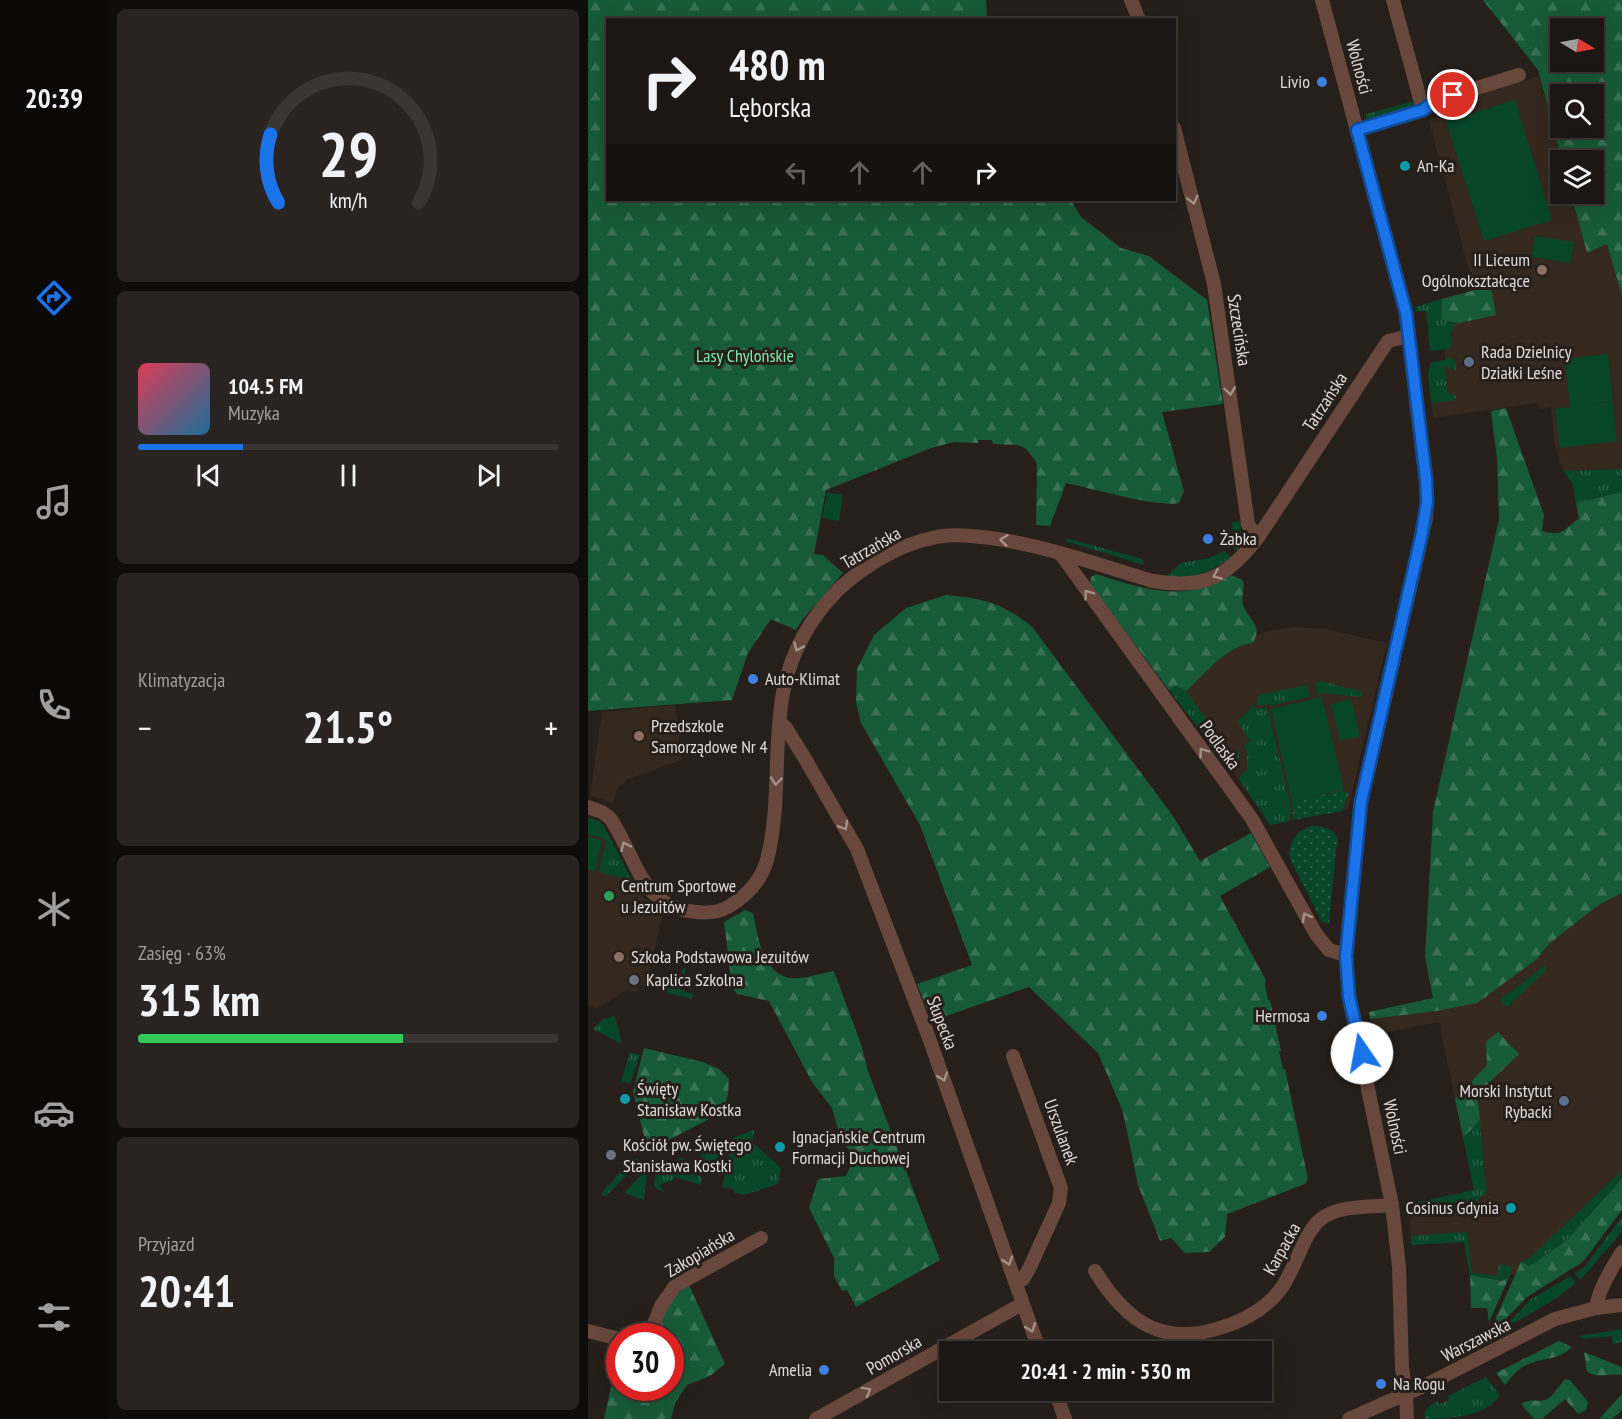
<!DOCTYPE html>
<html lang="pl">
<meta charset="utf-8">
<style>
:root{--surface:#1c1714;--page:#292422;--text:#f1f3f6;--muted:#a09fa0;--line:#3a3634;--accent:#1a73e8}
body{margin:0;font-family:"PT Sans Narrow",sans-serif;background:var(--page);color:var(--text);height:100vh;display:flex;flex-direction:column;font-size:22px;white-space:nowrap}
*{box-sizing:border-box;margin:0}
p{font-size:20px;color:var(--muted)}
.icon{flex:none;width:33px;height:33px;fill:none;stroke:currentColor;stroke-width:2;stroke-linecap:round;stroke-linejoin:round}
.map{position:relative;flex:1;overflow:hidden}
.drawer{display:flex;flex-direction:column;gap:9px;padding:9px;background:#0f0d0b;width:480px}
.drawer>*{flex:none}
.guide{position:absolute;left:18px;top:18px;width:570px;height:183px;border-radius:0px;box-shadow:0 6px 24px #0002,0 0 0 2px var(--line);background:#1c1714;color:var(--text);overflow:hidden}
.needle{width:39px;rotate:100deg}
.fabs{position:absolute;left:962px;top:18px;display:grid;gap:12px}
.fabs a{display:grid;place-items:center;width:54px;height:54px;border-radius:0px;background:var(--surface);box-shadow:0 6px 24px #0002,0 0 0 2px var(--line);font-size:30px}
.speed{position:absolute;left:18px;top:1323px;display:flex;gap:12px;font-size:30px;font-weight:700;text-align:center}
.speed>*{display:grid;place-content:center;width:78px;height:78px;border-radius:50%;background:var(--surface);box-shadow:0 6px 24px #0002,0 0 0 2px var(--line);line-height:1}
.speed .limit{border:9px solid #d22;background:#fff;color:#111}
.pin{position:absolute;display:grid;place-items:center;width:51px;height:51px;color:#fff;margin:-26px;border:3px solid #fff;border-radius:50%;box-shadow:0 2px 6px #0007}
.me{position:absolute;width:66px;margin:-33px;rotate:348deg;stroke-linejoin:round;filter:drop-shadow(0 0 4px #0008)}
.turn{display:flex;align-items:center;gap:21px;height:126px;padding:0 24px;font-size:27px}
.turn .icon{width:78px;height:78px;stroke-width:2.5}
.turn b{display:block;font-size:42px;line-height:51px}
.lanes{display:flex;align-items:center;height:57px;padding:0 24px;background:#0003;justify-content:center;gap:30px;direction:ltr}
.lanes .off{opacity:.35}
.big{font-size:45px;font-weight:800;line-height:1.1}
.drawer .widget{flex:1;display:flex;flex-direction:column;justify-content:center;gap:9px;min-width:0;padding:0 21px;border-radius:9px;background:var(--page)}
.drawer .dial{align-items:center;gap:0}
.dial svg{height:156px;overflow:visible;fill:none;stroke:var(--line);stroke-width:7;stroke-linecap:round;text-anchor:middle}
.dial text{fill:var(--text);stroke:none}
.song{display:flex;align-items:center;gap:18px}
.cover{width:72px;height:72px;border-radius:9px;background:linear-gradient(135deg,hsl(350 70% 55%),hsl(200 70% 35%))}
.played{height:6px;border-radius:3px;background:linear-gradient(90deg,var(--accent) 25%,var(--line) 25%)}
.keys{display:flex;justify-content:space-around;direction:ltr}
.heat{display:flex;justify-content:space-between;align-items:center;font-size:33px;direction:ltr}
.charge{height:9px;border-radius:4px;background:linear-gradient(90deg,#34c759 63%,var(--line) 0)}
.trip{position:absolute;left:351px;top:1341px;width:333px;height:60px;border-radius:0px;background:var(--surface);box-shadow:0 6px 24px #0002,0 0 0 2px var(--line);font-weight:800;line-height:60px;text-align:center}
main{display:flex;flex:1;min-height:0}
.tabs{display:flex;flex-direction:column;width:108px;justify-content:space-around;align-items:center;background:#0b0908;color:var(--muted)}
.tabs .icon{width:42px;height:42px}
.tabs .current{color:var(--accent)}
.tabs b{font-size:27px;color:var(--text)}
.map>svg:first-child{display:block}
.built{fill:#34281f}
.grass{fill:url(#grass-tufts)}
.forest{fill:url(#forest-firs);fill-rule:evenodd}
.park{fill:url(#park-dots)}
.pitch{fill:#084628}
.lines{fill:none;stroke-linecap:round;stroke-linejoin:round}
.minor{stroke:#68473c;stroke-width:14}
.oneway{stroke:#a4918a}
.route-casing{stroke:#114b97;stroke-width:15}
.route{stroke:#1a73e8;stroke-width:10}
.shop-dot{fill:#3f7fe0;stroke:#261f1a;stroke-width:2}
.culture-dot{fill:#0f9aa8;stroke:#261f1a;stroke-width:2}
.education-dot{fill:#8d6e63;stroke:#261f1a;stroke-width:2}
.service-dot{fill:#5c6f8a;stroke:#261f1a;stroke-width:2}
.leisure-dot{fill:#2e9e5b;stroke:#261f1a;stroke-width:2}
.worship-dot{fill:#6b7280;stroke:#261f1a;stroke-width:2}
.labels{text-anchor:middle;stroke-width:6;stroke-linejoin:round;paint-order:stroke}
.street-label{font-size:18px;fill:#e1dbd8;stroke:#261f1a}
.poi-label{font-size:18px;fill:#e1dbd8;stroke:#261f1a;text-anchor:start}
.park-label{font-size:18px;fill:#7cedab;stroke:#261f1a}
</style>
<main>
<nav class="tabs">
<b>20:39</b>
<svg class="icon current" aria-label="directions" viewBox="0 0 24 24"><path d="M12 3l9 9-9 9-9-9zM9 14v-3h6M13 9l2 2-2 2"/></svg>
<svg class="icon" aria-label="music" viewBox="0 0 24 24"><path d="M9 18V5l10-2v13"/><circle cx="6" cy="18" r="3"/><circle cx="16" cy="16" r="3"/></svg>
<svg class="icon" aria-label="phone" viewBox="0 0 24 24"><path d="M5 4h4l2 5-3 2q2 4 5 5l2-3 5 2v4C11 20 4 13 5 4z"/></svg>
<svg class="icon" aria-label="climate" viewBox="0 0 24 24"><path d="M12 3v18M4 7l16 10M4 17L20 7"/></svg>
<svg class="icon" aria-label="car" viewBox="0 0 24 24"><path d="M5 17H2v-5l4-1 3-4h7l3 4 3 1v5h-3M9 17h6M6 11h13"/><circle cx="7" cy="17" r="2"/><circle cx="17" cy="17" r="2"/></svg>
<svg class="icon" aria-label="filters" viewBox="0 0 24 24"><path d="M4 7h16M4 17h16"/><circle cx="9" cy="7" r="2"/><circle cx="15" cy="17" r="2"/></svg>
</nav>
<section class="drawer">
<div class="widget dial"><svg viewBox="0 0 100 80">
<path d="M14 69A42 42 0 1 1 86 69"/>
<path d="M14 69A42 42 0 0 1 10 34" stroke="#1a73e8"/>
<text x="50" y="56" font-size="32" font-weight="700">29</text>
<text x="50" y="72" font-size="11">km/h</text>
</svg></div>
<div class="widget">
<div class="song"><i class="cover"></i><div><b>104.5 FM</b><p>Muzyka</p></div></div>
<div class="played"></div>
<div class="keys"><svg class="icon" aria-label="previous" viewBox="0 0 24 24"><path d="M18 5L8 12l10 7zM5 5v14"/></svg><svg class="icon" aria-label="pause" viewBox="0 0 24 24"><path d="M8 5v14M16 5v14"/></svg><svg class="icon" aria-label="next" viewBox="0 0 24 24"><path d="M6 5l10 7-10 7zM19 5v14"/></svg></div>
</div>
<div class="widget"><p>Klimatyzacja</p>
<div class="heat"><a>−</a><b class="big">21.5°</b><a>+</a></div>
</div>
<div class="widget"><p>Zasięg · 63%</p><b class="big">315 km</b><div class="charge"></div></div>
<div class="widget"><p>Przyjazd</p><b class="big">20:41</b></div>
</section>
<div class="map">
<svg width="1034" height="1419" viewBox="0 0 1034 1419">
<defs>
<pattern id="grass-tufts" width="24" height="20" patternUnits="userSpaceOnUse" patternTransform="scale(1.5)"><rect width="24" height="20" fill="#084628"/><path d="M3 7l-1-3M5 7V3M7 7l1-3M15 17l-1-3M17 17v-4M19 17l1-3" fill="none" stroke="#2c6046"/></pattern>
<pattern id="forest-firs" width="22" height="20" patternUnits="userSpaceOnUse" patternTransform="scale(1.5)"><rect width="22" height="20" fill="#175a37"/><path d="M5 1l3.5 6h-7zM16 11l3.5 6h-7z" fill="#387153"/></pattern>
<pattern id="park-dots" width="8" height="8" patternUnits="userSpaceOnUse" patternTransform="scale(1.5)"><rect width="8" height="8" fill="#084628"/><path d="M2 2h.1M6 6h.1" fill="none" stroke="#2c6046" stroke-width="1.8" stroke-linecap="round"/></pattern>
</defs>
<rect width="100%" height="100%" fill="#261f1a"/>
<g class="built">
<polygon points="951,76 974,160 972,160 972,194 983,194 999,253 1019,244 1034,296 1034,469 975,471 966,441 963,407 953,409 948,403 845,418 840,373 851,372 857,363 856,347 849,347 886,290 856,176 855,164 852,164 841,120 890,106 887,96"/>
<polygon points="706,627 739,629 799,643 760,809 682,825 650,778 581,690 650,641 685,630"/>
<polygon points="87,705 94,760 40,779 29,789 24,805 17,800 2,795 14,712"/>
<polygon points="0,818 12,822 16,826 50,892 64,905 75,912 58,986 52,985 50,992 37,991 10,1008 0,1006"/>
<polygon points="1034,893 1034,1180 979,1240 942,1266 929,1272 927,1275 923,1274 921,1277 882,1275 876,1242 823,1245 821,1204 886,1190 851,1022 785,1035 781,1012 845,998 956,952 961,944 1012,904"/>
</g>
<g class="grass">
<polygon points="827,101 820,109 778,119 778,114"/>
<path d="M854,299L853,318L863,323H871C861,328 863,336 864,347L862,349L842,351L838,311L828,312L827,307Z"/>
<polygon points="857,359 863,358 867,360 868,371 856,366 860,393 869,397 864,401 843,403 840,373 843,362 857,360"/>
<polygon points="1034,469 1034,492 988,503 984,483 975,471"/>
<polygon points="652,521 654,542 649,551 642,545 645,535 644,522"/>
<polygon points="478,538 555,559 556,565 477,541"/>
<path d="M636,551L643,557C626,571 600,581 578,577L593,563L621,558Z"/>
<polygon points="733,681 775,692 773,697 737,693 730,695 727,683"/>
<polygon points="588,685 598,691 644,754 650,750 651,752 651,763 642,769 581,690"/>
<polygon points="719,685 722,697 681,706 680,704 669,706 669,699 672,695"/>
<polygon points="664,706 670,709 679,707 702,802 702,821 682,825 650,778 659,770 659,752 656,745 662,741 650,722"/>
<polygon points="0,818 12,822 16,826 44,880 11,872 18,841 15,838 0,835"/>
<polygon points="958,965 959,970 919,1007 912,1000"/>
<polygon points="95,968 98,969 93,990 105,994 104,999 79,993 80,986 90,988"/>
<polygon points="27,1016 34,1044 5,1029 15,1019"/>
<polygon points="42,1052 52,1055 42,1084 33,1081"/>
<polygon points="892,1119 898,1192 876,1214 822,1212 821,1204 886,1190 875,1137"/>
<polygon points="167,1129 164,1142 193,1168 190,1184 156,1195 145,1192 145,1189 134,1187 145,1138"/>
<circle cx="122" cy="1154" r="9"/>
<polygon points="46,1158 51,1160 51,1163 17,1197 13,1193"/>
<polygon points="93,1158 96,1159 106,1174 114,1177 113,1185 86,1177 86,1180 73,1184 72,1187 77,1192 70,1190 66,1185 69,1168"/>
<polygon points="1034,1170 1032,1182 979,1240 942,1266 933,1262 942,1258"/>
<polygon points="56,1172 59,1174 56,1200 36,1193"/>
<polygon points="1034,1217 1034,1232 992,1280 987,1274 997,1266"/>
<polygon points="879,1232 884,1273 909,1276 912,1264 924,1267 921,1277 914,1281 882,1275 876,1242 823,1245 823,1236"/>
<path d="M982,1276L988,1283C966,1301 942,1315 917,1327L942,1300Z"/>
<polygon points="1034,1329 1034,1342 1025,1344 1024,1336 997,1339 991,1336"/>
<path d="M898,1377L912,1395C900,1417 859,1419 837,1419C835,1408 841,1407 849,1401L851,1405L861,1400L860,1396Z"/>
</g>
<g class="forest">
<path d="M0,0H398L399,19L20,20V200H483L493,217L533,248L561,256L619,300L635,404L574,412L596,491L591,503C571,508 502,488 478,483L462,526L448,525L449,464L447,460L437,448L429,445L405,444L404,440H390V443L366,442L343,448L238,490L226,554L235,555L255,573L215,619L208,630L183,619L160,653L144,700L0,711Z"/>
<path d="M895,0H1034V296L1019,244L999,253L983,194H1005V160H974L950,70ZM972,28H1005V62H972ZM972,94H1005V128H972Z"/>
<polygon points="903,288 908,315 871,323 856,321 853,318 854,299 887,290"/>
<path d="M918,408L956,515L954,531C975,537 975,530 991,518L988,503L1034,492V893L1012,904L961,944L949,959L889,1003L849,1011L782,1019L781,1012L845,998L837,957L845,812L911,519L909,459L903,411Z"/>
<path d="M508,574C557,589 595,604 643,575L655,580C657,588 653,597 655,604C660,621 676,624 665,643C637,646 618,674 598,691L588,685L581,690L502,584L503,577Z"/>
<path d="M358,595C397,599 414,602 445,628L585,816L612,861L663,833L682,867L632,896L678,980L677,984L680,1000H682L693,1051L691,1052L695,1069H697L720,1179L717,1184L639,1214L637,1237L621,1252L597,1253L583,1238L572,1241L550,1185L535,1112L510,1053L441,987L344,1021L329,984L384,965L332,825L273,723L268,702L269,669L286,635L318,608Z"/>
<path d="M157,910L165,913C170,936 174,974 203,978C213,980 235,973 246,971L274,1047L280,1071L352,1260L268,1307L259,1290L254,1291L246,1276V1258L221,1208L230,1179L258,1176L266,1159L252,1136L244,1108L224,1082L181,1001L149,994L144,987L136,922Z"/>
<polygon points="910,1032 931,1054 889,1094 892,1119 885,1128 875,1137 867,1099 899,1065 898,1042"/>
<polygon points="56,1048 115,1062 131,1069 141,1079 140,1095 135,1112 67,1147 57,1140 45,1092"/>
<polygon points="1034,1179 1034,1210 997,1259 993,1263 939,1297 911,1326 907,1320 933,1262 942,1266 979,1240"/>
<polygon points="882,1275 914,1281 921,1277 901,1322 899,1308 883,1308"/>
<path d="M101,1285L137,1364L122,1376L99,1385L87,1403L83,1419H16L31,1350L32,1388H82V1336H66C75,1313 79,1300 101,1285Z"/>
<path d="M971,1341L984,1347C970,1360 960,1357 943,1363C931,1367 924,1376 917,1385L908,1373Z"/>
<path d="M996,1352L1034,1367V1375C1021,1373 1011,1379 999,1372Z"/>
<path d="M977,1379L982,1380L1000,1402L998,1410L990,1414L977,1399L954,1419H946L933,1404C943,1398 947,1402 957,1400C964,1399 972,1384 977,1379Z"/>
<polygon points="1034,1394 1034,1410 1024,1419 1011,1419"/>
</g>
<g class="park">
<polygon points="755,790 761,794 754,811 705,820 704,802"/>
<path d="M723,826C738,826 756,831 748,850L741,924L734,922L701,857C701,842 708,830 723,826Z"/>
</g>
<g class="pitch">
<polygon points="927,100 964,220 896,241 858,121"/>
<polygon points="947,236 986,242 982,263 944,257"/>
<polygon points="1020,354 1025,401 1001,404 1025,402 1029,441 972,448 967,409 982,407 977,359"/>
<polygon points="239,492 255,495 251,521 234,518"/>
<polygon points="734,697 756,789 704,802 683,709"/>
<polygon points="763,699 772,736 752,741 743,704"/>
<polygon points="0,837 14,840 8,871 0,870"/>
</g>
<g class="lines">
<g class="minor">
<polyline points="543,0 551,20"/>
<polyline points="734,0 818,313 839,491 838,518 773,802 758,955 761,997 804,1205 811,1267 814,1368 818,1394 819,1419"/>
<polyline points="805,0 835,110"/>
<polyline points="586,128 626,284 660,524 666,533 671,536"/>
<polyline points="769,130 835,110 847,101 931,75"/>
<polyline points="472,553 664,819 728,934 741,950 758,955"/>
<polyline points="192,722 198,728 216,757 269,849 341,1038 452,1352"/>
<path d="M0,807L14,812L22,818C48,855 52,909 109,912C119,913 131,912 140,907C159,896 173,881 179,860C193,806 185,747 195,693C203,651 223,616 253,587C278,565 311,545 344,538C363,533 383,536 403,538C458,546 511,565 565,581C616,590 640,577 671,536L800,341L821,336"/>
<polyline points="425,1056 473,1188 471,1203 441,1269 435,1279 428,1283"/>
<path d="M507,1271C538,1321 574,1348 635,1327C657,1320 678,1308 692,1290C707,1271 715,1233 733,1219C751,1205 782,1207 804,1205"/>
<path d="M1008,1308C1012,1286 1023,1270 1034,1252"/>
<polyline points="0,1331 32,1339"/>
<polyline points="61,1336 73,1306 87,1286 173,1238"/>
<polyline points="467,1390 477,1419"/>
<polyline points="228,1419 434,1304"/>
<polyline points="761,1419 838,1385 967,1319 1008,1308 1034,1305"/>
</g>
</g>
<defs><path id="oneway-chevron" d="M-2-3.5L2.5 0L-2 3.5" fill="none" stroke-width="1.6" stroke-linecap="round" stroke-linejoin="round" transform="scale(1.5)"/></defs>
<g class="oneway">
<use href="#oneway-chevron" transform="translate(605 200) rotate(76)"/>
<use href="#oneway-chevron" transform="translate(642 391) rotate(82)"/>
<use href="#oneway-chevron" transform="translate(416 540) rotate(-173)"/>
<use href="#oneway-chevron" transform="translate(629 575) rotate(157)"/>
<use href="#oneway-chevron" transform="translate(500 594) rotate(-126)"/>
<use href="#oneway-chevron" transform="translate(210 647) rotate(114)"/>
<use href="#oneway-chevron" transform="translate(615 752) rotate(-126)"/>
<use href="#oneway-chevron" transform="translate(188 781) rotate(95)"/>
<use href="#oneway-chevron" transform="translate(256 826) rotate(60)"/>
<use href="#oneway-chevron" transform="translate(37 846) rotate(-115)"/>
<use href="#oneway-chevron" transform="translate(718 917) rotate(-119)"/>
<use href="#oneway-chevron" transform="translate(355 1077) rotate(70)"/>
<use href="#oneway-chevron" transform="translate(420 1261) rotate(71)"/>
<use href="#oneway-chevron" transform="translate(443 1328) rotate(69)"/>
<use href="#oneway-chevron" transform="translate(279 1391) rotate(-29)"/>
</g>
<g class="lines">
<defs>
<polyline id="route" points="774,1053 761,997 758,956 773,802 834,533 839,502 838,479 818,313 769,130 835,110 847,101 865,95"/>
</defs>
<use href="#route" class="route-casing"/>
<use href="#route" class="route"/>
</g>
<g class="shop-dot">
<circle cx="734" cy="82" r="6"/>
<circle cx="620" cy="539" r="6"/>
<circle cx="165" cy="679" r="6"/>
<circle cx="734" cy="1016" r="6"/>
<circle cx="236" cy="1370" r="6"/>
<circle cx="793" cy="1384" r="6"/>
</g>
<g class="culture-dot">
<circle cx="817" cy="166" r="6"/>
<circle cx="37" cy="1099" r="6"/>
<circle cx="192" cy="1147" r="6"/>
<circle cx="923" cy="1208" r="6"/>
</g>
<g class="education-dot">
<circle cx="954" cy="270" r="6"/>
<circle cx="51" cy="736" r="6"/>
<circle cx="31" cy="957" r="6"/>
</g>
<g class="service-dot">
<circle cx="881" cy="362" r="6"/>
<circle cx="976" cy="1101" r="6"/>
</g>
<circle class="leisure-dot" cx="21" cy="896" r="6"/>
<g class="worship-dot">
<circle cx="46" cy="980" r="6"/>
<circle cx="23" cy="1155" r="6"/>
</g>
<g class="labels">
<g class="street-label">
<text transform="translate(771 67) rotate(75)" y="6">Wolności</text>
<text transform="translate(651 330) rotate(81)" y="6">Szczecińska</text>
<text transform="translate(737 402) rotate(-57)" y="6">Tatrzańska</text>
<text transform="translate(283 548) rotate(-30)" y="6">Tatrzańska</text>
<text transform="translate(632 745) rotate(54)" y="6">Podlaska</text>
<text transform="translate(354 1023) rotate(69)" y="6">Słupecka</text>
<text transform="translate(807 1127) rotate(78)" y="6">Wolności</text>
<text transform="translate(473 1132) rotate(70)" y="6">Urszulanek</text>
<text transform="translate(694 1249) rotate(-61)" y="6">Karpacka</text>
<text transform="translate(112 1253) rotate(-31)" y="6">Zakopiańska</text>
<text transform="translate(888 1340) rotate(-27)" y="6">Warszawska</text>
<text transform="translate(306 1355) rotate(-30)" y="6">Pomorska</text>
</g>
<g class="poi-label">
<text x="722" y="88" text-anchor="end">Livio</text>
<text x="829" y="172">An-Ka</text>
<text x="942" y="266" text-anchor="end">II Liceum<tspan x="942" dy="21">Ogólnokształcące</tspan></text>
<text x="893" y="358">Rada Dzielnicy<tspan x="893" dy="21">Działki Leśne</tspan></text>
<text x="632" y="545">Żabka</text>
<text x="177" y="685">Auto-Klimat</text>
<text x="63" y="732">Przedszkole<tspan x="63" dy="21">Samorządowe Nr 4</tspan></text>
<text x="33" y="892">Centrum Sportowe<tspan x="33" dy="21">u Jezuitów</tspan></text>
<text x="43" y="963">Szkoła Podstawowa Jezuitów</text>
<text x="58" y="986">Kaplica Szkolna</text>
<text x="722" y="1022" text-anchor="end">Hermosa</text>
<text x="49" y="1095">Święty<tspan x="49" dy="21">Stanisław Kostka</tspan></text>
<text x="964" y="1097" text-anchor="end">Morski Instytut<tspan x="964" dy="21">Rybacki</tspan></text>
<text x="204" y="1143">Ignacjańskie Centrum<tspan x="204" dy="21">Formacji Duchowej</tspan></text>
<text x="35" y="1151">Kościół pw. Świętego<tspan x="35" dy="21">Stanisława Kostki</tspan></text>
<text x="911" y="1214" text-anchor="end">Cosinus Gdynia</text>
<text x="224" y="1376" text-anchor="end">Amelia</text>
<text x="805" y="1390">Na Rogu</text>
</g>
<g class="park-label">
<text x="157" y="362">Lasy Chylońskie</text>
</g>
</g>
</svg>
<div class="fabs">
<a><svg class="needle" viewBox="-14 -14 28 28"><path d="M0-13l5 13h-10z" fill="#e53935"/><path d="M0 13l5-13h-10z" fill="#a09fa0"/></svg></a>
<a><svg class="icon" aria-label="search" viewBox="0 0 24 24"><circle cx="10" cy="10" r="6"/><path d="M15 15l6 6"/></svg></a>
<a><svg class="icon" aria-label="layers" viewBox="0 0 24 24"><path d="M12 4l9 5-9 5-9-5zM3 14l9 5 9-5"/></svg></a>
</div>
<div class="speed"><div class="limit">30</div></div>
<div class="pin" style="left:865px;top:95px;background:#d93025"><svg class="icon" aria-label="arrive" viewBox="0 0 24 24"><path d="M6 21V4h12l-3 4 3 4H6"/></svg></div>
<svg class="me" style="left:774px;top:1053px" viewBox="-20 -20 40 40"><circle r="19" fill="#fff"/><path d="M0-13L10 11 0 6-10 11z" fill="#1a73e8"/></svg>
<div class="trip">20:41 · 2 min · 530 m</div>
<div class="guide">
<div class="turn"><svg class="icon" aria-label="right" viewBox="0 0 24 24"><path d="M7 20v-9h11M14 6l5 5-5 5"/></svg><div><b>480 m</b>Lęborska</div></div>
<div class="lanes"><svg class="icon off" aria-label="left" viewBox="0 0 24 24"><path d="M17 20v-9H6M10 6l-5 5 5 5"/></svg><svg class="icon off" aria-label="ahead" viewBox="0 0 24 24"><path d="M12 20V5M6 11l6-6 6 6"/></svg><svg class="icon off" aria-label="ahead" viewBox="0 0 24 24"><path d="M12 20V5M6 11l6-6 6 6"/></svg><svg class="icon" aria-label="right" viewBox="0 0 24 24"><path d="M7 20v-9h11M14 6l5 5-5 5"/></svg></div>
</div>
</div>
</main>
